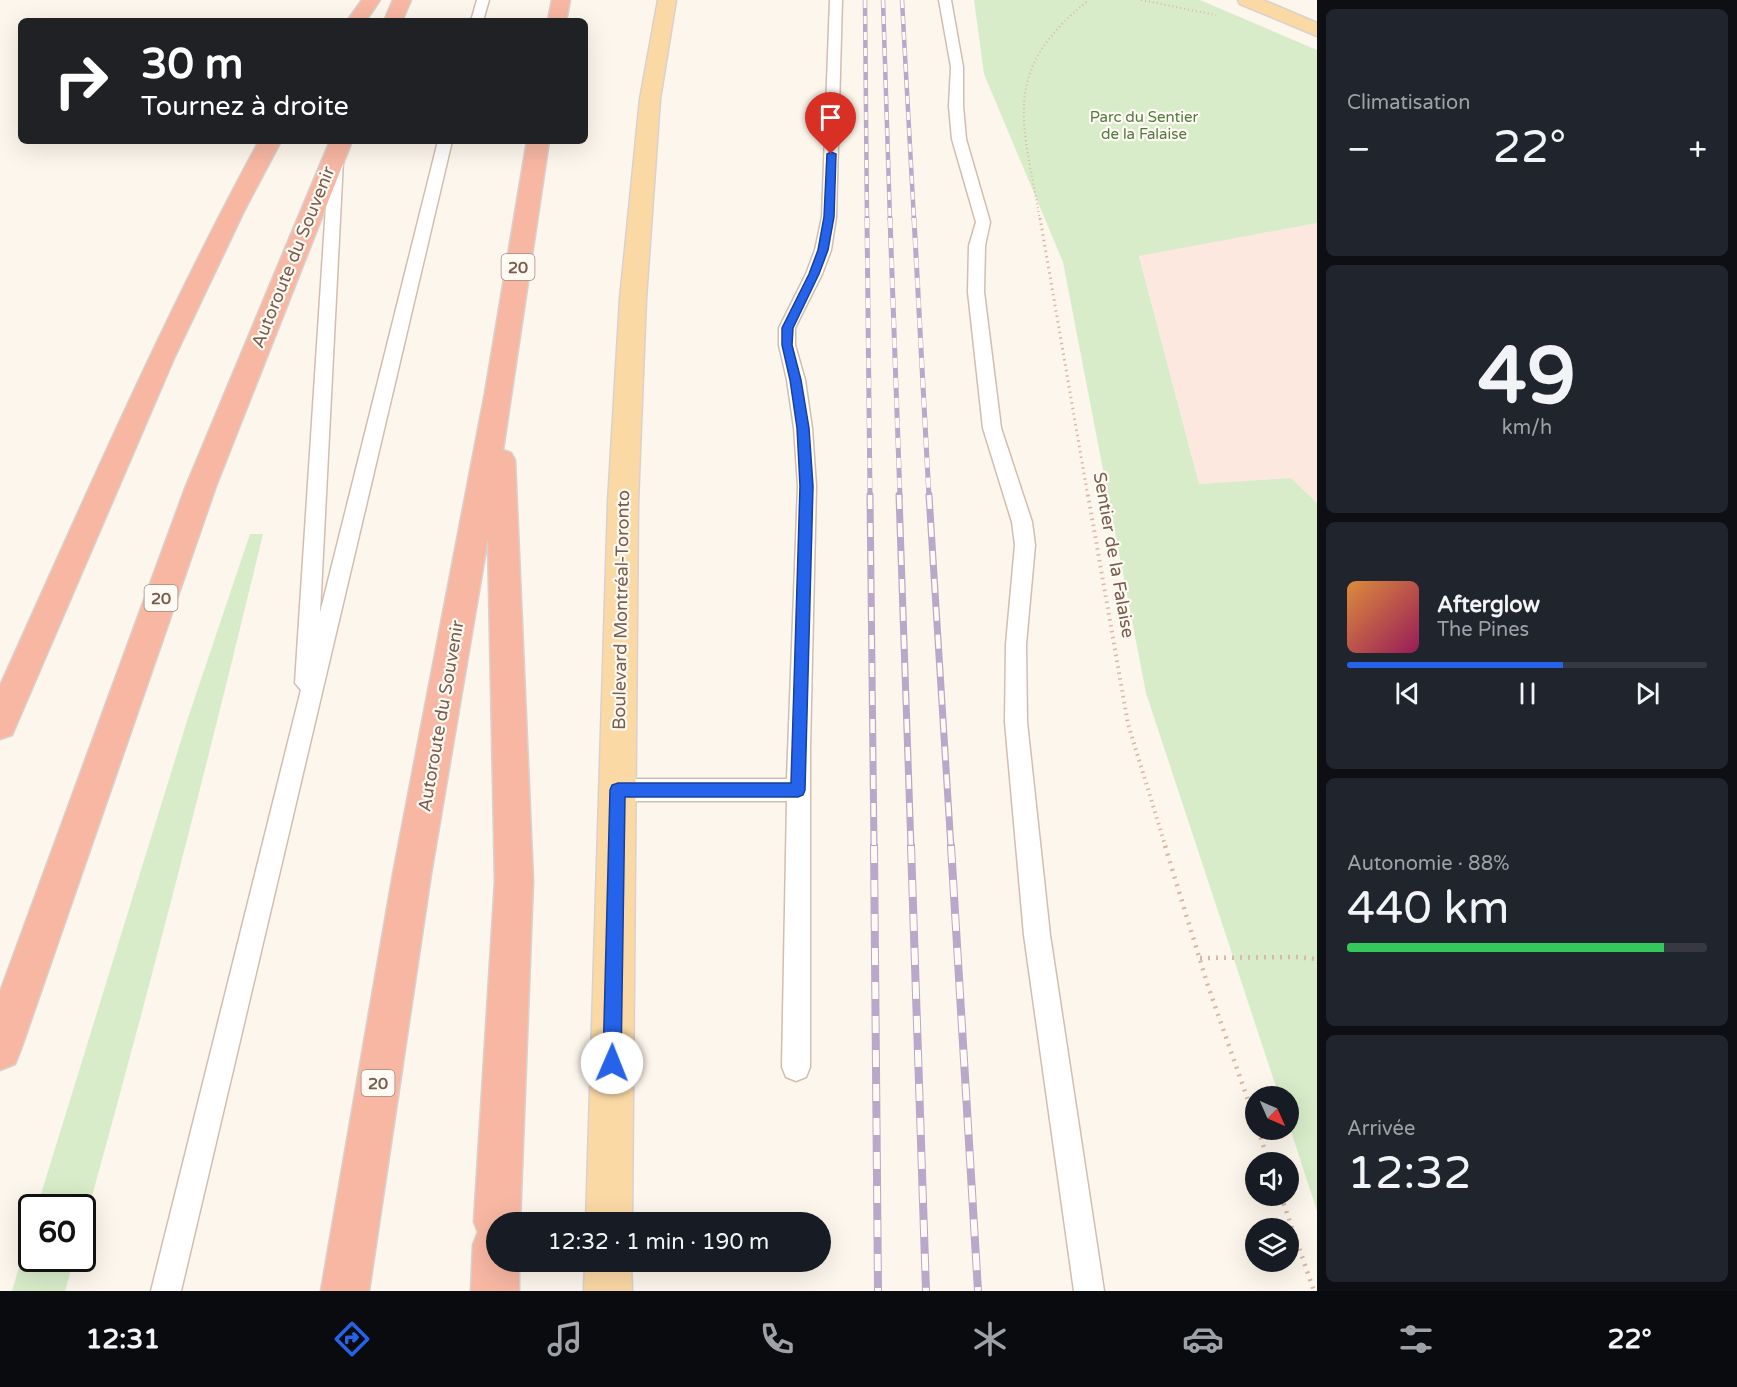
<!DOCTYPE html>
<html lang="fr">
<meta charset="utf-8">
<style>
:root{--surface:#171b24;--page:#20242c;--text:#f1f3f6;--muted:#9ea1a6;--line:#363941;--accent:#2563eb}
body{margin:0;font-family:"Varela Round",sans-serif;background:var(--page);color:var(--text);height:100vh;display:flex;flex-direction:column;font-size:22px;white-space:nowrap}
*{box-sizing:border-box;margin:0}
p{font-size:20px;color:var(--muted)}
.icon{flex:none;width:33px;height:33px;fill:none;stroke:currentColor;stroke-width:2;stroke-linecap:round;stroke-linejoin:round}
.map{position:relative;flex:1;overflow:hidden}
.panel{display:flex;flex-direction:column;gap:9px;padding:9px;background:#0d0f14;width:420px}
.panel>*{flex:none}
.banner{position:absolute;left:18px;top:18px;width:570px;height:126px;border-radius:9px;box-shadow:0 6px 24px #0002;background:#202124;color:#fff;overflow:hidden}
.needle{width:39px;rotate:135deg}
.controls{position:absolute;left:1245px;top:1086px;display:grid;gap:12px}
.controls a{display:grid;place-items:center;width:54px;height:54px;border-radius:50%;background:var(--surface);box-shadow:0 6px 24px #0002;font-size:30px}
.speed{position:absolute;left:18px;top:1194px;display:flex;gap:12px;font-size:30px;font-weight:700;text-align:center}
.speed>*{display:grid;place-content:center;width:78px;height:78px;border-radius:50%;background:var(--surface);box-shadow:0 6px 24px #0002;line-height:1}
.speed .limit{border:3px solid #111;border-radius:9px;background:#fff;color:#111}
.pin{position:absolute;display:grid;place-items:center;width:51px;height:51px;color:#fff;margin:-62px -26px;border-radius:50% 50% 50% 0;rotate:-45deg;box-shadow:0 0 6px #0007}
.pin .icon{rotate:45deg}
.me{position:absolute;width:66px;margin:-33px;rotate:1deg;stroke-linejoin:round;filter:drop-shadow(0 0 4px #0008)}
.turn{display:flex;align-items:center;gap:21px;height:126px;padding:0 24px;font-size:27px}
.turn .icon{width:78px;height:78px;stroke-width:2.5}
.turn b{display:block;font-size:42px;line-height:51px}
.big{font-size:45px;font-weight:600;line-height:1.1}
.panel .card{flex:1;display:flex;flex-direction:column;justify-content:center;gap:9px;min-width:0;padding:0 21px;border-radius:9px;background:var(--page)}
.panel .dial{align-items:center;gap:0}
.dial b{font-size:78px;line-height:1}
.song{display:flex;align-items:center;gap:18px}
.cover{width:72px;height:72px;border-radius:9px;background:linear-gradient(135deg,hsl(30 70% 55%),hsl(330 70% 35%))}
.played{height:6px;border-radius:3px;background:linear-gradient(90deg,var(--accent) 60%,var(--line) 60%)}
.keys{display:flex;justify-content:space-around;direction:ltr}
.heat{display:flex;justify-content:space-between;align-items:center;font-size:33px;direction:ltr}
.charge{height:9px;border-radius:4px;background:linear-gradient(90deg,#34c759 88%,var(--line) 0)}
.trip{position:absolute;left:486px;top:1212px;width:345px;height:60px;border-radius:30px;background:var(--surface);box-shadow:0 6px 24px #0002;font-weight:600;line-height:60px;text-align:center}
.dock{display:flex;height:96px;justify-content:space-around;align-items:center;background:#090b0e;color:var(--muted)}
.dock .icon{width:42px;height:42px}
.dock .active{color:var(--accent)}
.dock b{font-size:27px;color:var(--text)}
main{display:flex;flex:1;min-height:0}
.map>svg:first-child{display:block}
.commercial{fill:#fde8e0}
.green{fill:#d8ecc9}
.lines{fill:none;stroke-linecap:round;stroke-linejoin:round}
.lane-casing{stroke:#d1beb0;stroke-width:3}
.primary-casing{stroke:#dad1cd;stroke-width:3}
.highway-casing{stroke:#dad1cd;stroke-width:3}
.path-far3{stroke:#d9b8a5;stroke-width:2;stroke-dasharray:1 3;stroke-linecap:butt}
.path-far2{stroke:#d9b8a5;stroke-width:3;stroke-dasharray:1.5 4;stroke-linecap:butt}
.path-far1{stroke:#d9b8a5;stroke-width:4;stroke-dasharray:1.5 4.5;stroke-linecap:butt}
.path{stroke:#d9b8a5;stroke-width:4.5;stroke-dasharray:2 6;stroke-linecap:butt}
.lane{fill:#fff;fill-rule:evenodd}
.primary{fill:#fbd9a5;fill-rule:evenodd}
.highway{fill:#f7b7a3;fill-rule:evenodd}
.rail-far3-casing{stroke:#b9a8c9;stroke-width:4.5}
.rail-far2-casing{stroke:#b9a8c9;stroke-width:5}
.rail-far1-casing{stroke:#b9a8c9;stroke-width:7}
.rail-casing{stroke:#b9a8c9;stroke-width:8}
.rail-far3{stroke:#fffaf3;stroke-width:3;stroke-dasharray:8;stroke-linecap:butt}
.rail-far2{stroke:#fffaf3;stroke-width:4;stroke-dasharray:10;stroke-linecap:butt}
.rail-far1{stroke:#fffaf3;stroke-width:4.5;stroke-dasharray:14;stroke-linecap:butt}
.rail{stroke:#fffaf3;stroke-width:6;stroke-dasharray:17;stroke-linecap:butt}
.route{fill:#2563eb;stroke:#184099;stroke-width:1.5}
.labels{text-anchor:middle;stroke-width:4.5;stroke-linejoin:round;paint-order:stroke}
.far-park-label{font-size:15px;fill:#537a41;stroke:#fffaf3}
.shield{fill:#fffaf3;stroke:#a28b7f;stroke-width:1.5}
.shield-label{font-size:16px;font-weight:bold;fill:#7a5c4d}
.street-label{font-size:18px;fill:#7a5c4d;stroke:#fffaf3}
</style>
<main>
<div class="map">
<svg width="1317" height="1291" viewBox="0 0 1317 1291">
<rect width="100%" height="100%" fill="#fdf6ec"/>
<polygon class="commercial" points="1317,223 1317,503 1291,478 1199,484 1139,255"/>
<g class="green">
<polygon points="974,0 1200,0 1317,50 1317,223 1139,256 1199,484 1291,478 1317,503 1317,1211 1289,1125 1288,1096 1279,1096 1146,693 1063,262 984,74"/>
<path d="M250,534H263C207,767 147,998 83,1229L82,1208L37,1207L187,721Z"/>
<polygon points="31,1226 32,1258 74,1259 65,1291 12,1291"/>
</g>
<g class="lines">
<defs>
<g id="lane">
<polygon points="477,0 489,0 483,21 471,21"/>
<polygon points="830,0 842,0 836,217 831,250 822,274 795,328 795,345 805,380 812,428 816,486 810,746 810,1067 806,1077 796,1081 786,1077 782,1067 787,801 618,801 610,798 606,790 610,782 618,779 787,779 798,486 794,428 787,380 779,345 779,328 806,274 815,250 822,217"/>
<polygon points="939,0 951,0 963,67 963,106 966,139 990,222 985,246 984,292 1001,428 1032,522 1035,545 1026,644 1027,722 1050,935 1104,1291 1074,1291 1024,935 1005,722 1006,644 1015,545 1012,522 983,428 968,292 969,246 976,222 952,139 949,106 951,67"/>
<polygon points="438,141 452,141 181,1291 151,1291 301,690 295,683 329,160 336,156 343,160 320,613"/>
</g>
<g id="primary">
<polygon points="658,0 676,0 660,99 646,299 638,502 632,1222 586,1222 608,502 620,299 640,99"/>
<polygon points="1238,0 1263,0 1317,23 1317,36 1240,4"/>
<polygon points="585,1262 631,1262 632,1291 584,1291"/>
</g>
<g id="highway">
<polygon points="362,0 380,0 366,21 347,21"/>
<polygon points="393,0 411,0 402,21 384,21"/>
<polygon points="552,0 570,0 566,21 548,21"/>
<path d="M259,141H281L244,211L175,356L12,735L0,739V686C83,502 163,318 259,141Z"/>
<polygon points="330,141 352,141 216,486 21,1049 15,1064 0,1070 0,992 186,486"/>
<polygon points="527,141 549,141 503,450 511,453 515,460 533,881 520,1222 496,1222 496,1262 519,1262 519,1291 471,1291 473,1245 478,1232 474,1222 495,881 488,538 431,874 369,1291 321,1291 393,874 485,393"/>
</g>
</defs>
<use href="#lane" class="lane-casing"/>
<use href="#primary" class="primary-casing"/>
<use href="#highway" class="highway-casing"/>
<g class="path-far3">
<polyline points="1141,0 1216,15"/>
<path d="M1040,220C1023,121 999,71 1089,0"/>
</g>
<polyline class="path-far2" points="1040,218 1088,497"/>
<polyline class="path-far1" points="1088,495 1128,724 1166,848"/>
<g class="path">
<polyline points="1165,846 1208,986 1256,1123"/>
<polyline points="1200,958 1296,957 1317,959"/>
<polyline points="1258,1130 1269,1162"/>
<polyline points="1281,1196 1314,1291"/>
</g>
<use href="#lane" class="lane"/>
<use href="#primary" class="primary"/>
<use href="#highway" class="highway"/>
<defs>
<g id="rail-far3">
<polyline points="865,0 867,220"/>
<polyline points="883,0 890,220"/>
<polyline points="902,0 914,220"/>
</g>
<g id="rail-far2">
<polyline points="867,218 870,497"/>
<polyline points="890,218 900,497"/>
<polyline points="914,218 929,497"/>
</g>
<g id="rail-far1">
<polyline points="870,495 874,848"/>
<polyline points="899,495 911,848"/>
<polyline points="929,495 951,848"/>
</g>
<g id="rail">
<polyline points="874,846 878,1291"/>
<polyline points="911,846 926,1291"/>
<polyline points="951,846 978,1291"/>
</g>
</defs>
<use href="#rail-far3" class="rail-far3-casing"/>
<use href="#rail-far2" class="rail-far2-casing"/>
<use href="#rail-far1" class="rail-far1-casing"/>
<use href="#rail" class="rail-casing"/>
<use href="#rail-far3" class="rail-far3"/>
<use href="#rail-far2" class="rail-far2"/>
<use href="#rail-far1" class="rail-far1"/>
<use href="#rail" class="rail"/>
</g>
<polygon class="route" points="831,152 836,154 834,217 828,250 819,274 793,328 792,345 801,380 809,428 813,486 805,790 803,795 798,797 625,797 621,1063 618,1069 612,1072 606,1069 603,1063 610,790 612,785 618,783 791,783 800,486 797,428 790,380 782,345 782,328 809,274 818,250 824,217 827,154"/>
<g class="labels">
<g class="far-park-label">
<text x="1144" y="122">Parc du Sentier<tspan x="1144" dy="17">de la Falaise</tspan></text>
</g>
<g class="shield">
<rect x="501.5" y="254" width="33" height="26" rx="4.5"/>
<rect x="144.5" y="585" width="33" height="26" rx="4.5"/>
<rect x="361.5" y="1070" width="33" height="26" rx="4.5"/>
</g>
<g class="shield-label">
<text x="518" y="273">20</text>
<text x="161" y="604">20</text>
<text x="378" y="1089">20</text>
</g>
<g class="street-label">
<text transform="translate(293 257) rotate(-68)" y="6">Autoroute du Souvenir</text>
<text transform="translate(1114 555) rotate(80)" y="6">Sentier de la Falaise</text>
<text transform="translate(621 610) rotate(-89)" y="6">Boulevard Montréal-Toronto</text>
<text transform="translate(441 716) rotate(-80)" y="6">Autoroute du Souvenir</text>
</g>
</g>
</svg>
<div class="controls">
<a><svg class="needle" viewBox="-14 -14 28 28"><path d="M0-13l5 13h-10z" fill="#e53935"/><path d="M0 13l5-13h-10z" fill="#9ea1a6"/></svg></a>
<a><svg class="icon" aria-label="sound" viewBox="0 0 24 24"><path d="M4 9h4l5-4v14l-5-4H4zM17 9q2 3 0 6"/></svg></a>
<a><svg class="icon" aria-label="layers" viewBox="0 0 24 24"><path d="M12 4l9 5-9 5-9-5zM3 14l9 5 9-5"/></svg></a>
</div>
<div class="speed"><div class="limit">60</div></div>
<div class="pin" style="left:831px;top:154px;background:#d93025"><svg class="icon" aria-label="arrive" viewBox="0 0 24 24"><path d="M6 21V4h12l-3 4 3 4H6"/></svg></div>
<svg class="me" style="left:612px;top:1063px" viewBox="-20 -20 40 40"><circle r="19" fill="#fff"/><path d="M0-13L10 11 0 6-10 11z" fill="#2563eb"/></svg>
<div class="trip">12:32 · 1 min · 190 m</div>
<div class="banner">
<div class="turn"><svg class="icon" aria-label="right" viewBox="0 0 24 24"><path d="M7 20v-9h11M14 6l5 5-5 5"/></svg><div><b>30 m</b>Tournez à droite</div></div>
</div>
</div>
<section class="panel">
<div class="card"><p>Climatisation</p>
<div class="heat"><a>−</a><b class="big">22°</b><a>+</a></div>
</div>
<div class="card dial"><b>49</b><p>km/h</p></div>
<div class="card">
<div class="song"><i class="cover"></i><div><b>Afterglow</b><p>The Pines</p></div></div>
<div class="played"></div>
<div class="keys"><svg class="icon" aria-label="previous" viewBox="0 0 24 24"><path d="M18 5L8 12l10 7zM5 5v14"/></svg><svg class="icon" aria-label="pause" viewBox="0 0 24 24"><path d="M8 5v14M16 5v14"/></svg><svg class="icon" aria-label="next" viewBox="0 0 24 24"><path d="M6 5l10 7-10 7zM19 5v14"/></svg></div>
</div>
<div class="card"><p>Autonomie · 88%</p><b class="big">440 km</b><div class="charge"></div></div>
<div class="card"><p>Arrivée</p><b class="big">12:32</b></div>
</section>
</main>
<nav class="dock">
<b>12:31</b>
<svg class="icon active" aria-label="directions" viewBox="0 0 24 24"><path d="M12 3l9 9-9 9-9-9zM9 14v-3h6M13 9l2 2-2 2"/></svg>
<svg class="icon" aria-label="music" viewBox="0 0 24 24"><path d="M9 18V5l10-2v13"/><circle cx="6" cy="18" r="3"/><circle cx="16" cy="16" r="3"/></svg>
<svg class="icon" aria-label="phone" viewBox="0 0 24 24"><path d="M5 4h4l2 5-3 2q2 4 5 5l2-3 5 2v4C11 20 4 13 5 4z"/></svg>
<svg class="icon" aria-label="climate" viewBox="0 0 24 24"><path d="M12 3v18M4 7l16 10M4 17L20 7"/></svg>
<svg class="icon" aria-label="car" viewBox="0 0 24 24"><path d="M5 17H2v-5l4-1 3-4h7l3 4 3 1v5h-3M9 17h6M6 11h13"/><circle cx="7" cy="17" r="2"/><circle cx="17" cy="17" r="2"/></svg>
<svg class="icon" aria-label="filters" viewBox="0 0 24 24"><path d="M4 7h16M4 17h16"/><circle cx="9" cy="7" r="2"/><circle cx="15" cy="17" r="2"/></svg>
<b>22°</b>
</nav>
